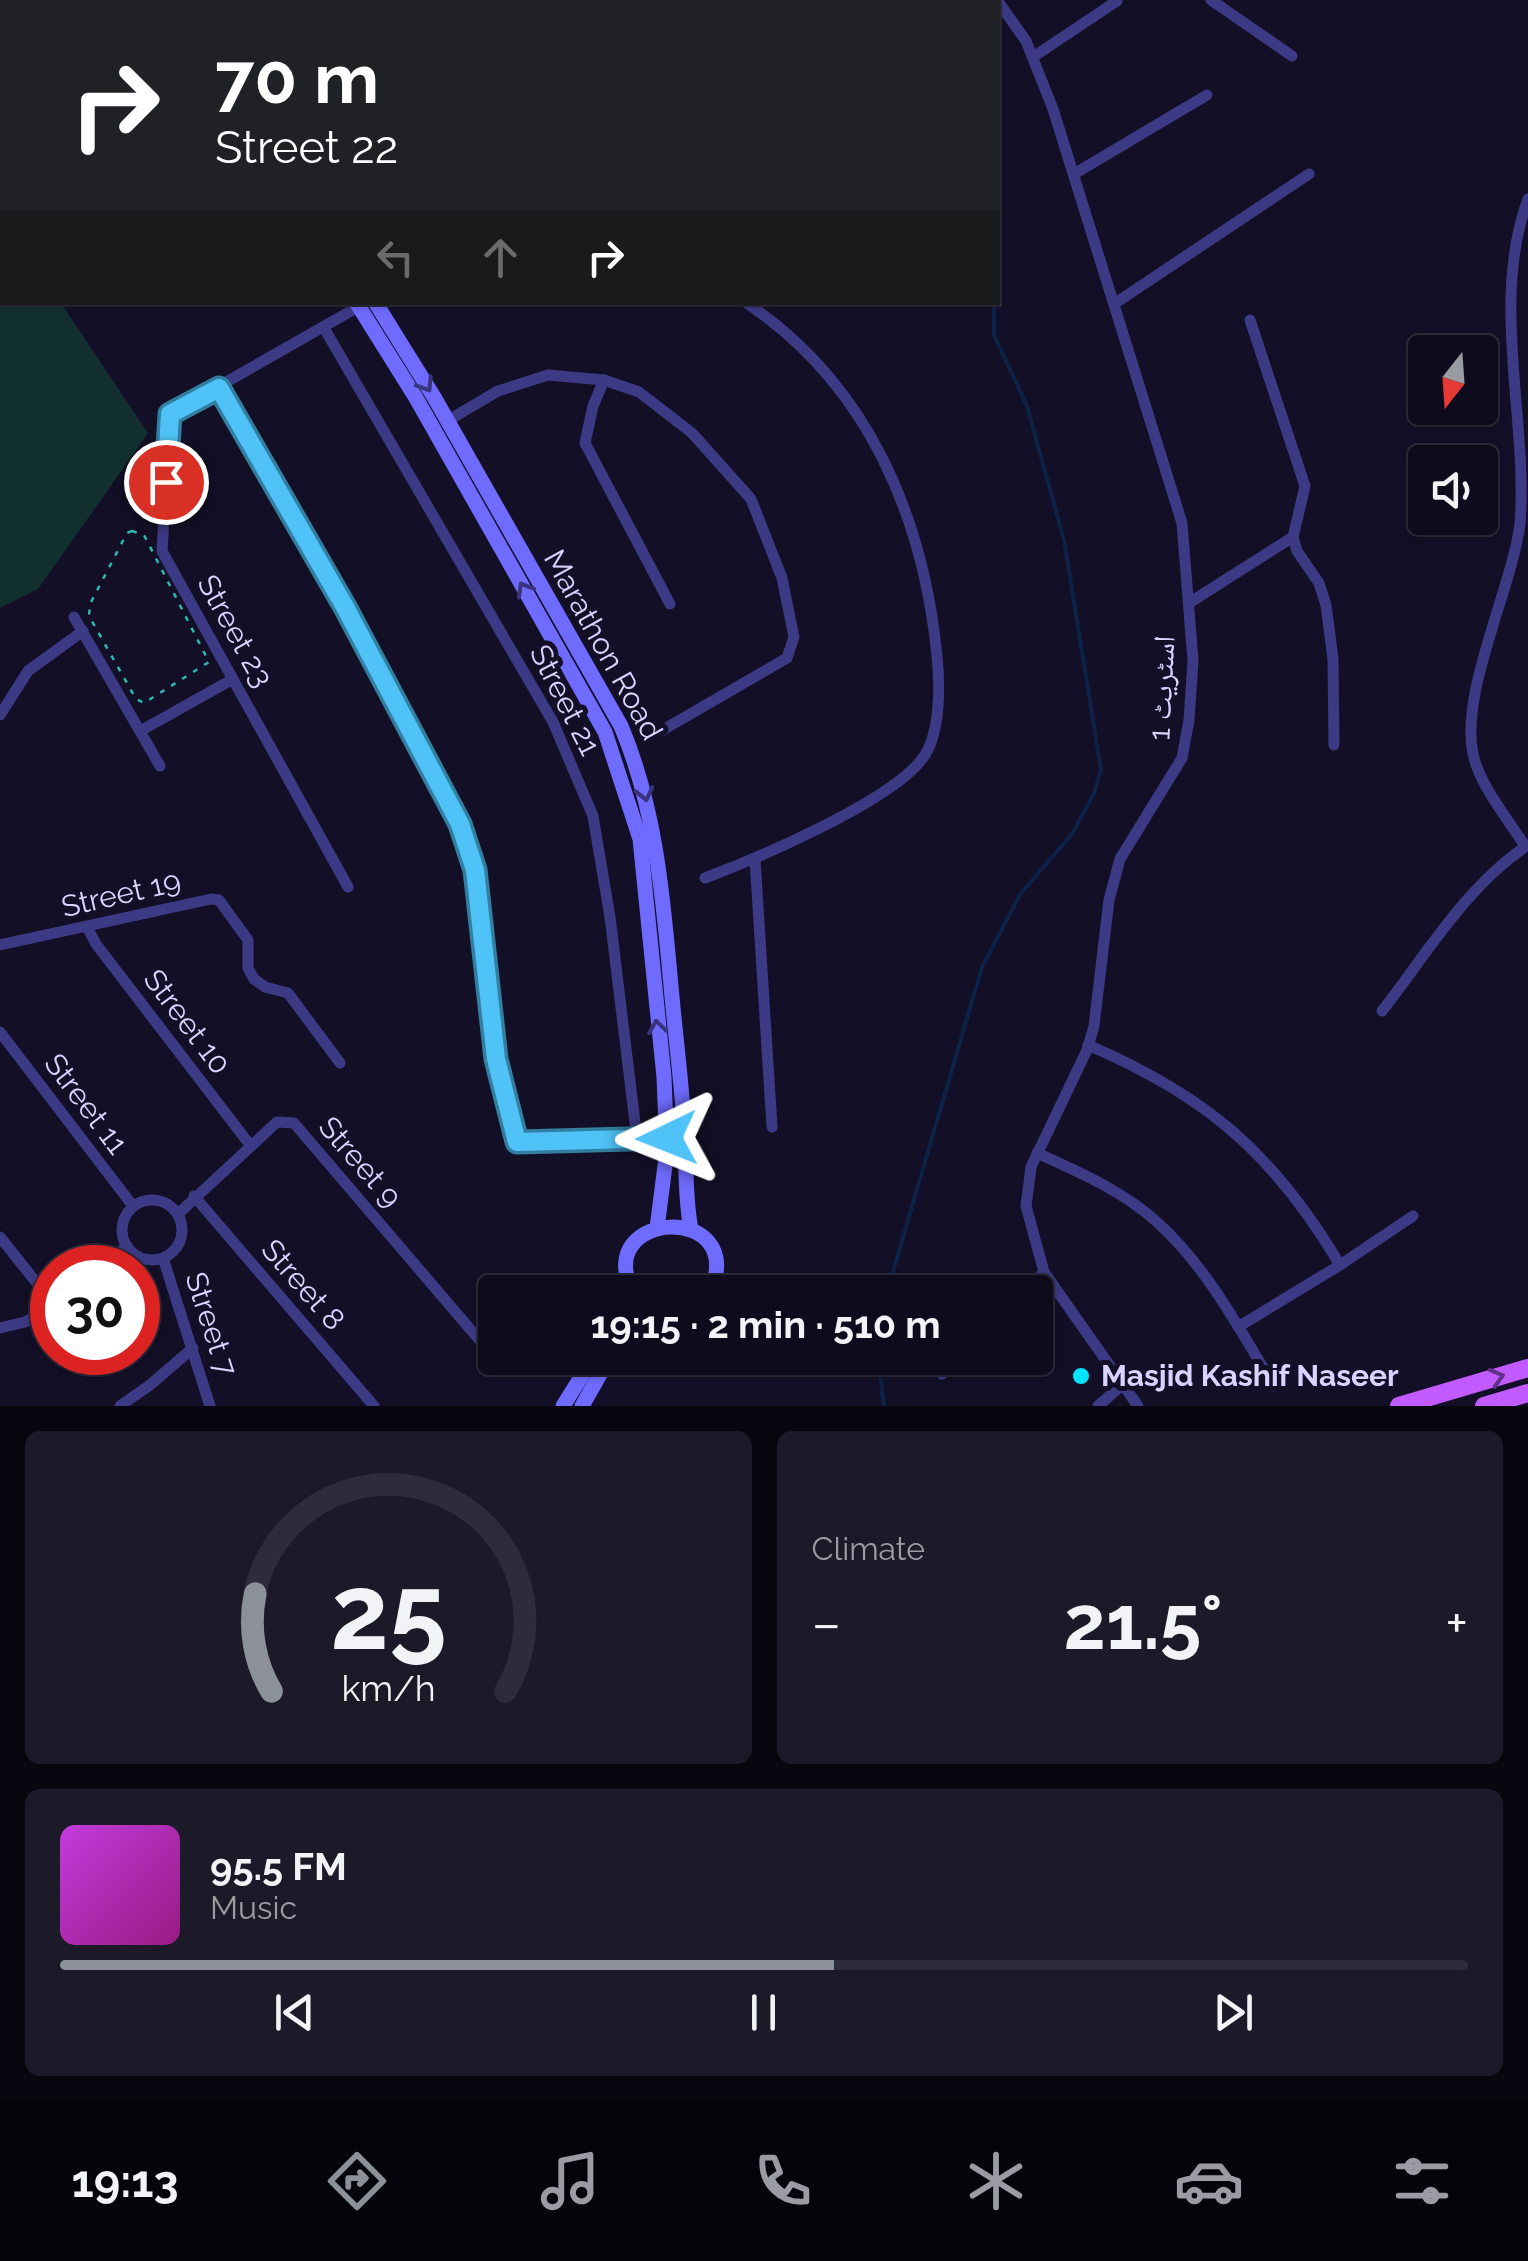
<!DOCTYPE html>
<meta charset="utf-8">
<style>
:root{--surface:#0e0b1c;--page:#1c1929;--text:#f1f3f6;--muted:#9b9ba3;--line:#2e2b3b;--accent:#8c9099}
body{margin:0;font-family:Raleway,"Noto Naskh Arabic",sans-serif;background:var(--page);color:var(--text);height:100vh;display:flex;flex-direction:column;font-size:38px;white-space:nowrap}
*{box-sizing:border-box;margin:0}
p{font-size:32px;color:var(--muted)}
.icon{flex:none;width:55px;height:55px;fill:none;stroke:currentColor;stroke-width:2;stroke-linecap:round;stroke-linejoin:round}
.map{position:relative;height:1406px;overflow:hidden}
.side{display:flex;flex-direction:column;gap:25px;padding:25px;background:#08060f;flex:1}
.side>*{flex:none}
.top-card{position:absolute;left:0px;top:0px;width:1000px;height:305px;box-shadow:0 2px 8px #0004,0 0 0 2px var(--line);background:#202124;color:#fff;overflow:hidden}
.needle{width:65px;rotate:197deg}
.tools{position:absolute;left:1408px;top:335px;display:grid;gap:20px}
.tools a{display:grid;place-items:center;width:90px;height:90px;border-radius:10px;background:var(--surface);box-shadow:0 2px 8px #0004,0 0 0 2px var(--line);font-size:50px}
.speed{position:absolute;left:30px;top:1245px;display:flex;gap:20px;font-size:50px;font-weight:700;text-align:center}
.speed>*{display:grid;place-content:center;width:130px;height:130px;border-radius:50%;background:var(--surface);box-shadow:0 2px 8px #0004,0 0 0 2px var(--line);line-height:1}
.speed .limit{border:15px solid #d22;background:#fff;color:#111}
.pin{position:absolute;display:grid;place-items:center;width:85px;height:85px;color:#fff;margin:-42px;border:5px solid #fff;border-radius:50%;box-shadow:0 2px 10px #0007}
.me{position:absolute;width:110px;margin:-55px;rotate:268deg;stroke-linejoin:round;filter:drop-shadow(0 0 8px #0008)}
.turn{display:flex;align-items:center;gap:35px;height:210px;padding:0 50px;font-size:45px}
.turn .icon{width:130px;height:130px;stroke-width:2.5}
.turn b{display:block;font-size:70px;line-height:85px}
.lanes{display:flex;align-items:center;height:95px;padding:0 50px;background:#0003;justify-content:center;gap:50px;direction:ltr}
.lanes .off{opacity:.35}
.big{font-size:75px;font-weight:700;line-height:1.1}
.side .widget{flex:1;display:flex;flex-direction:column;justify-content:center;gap:15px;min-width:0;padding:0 35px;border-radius:15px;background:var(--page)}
.side .dial{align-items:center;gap:0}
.dial svg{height:260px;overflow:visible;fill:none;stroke:var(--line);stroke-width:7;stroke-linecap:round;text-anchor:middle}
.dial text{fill:var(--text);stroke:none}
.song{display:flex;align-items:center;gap:30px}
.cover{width:120px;height:120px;border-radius:15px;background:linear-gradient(135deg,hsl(290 70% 55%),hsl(310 70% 35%))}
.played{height:10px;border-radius:5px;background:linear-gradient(90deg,var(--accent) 55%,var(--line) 55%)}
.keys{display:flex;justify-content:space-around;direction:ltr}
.heat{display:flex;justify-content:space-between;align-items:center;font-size:55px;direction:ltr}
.side .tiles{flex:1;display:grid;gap:25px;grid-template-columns:1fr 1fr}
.widget:last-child{grid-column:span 2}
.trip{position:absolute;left:478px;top:1275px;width:575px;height:100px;border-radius:10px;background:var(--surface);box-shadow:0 2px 8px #0004,0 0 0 2px var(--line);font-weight:700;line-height:100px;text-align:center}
.tab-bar{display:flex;height:160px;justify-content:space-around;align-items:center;background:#06040b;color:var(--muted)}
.tab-bar .icon{width:70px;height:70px}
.tab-bar .active{color:var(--accent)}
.tab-bar b{font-size:45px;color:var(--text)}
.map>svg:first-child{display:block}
.green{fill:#12302f}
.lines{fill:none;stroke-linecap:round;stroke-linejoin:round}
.stream{stroke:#0c2248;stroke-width:4}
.path{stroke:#2fb8b0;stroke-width:2.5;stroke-dasharray:5 8;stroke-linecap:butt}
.minor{stroke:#3d3a85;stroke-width:11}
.secondary{stroke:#6f6bff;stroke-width:15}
.primary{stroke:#c25bff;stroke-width:18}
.oneway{stroke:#38347d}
.oneway2{stroke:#623188}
.route-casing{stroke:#337fa1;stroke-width:25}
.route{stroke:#4fc3f7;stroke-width:18}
.poi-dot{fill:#00e5ff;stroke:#130f26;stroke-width:4}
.labels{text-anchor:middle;stroke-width:10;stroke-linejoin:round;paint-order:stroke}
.street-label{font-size:30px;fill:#d9d4ff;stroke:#130f26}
.poi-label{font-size:30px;font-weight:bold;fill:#d9d4ff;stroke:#130f26;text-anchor:start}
</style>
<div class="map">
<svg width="1528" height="1406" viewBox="0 0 1528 1406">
<rect width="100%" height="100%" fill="#130f26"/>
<polygon class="green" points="0,210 2,302 61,303 148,433 38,589 0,608"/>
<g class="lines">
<g class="stream">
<polyline points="710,0 714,2"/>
<polyline points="887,1292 982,967 1021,893 1072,834 1094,793 1101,770 1064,540 1027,406 994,335 994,302"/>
<polyline points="878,1358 884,1406"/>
</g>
<polygon class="path" points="132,531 144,535 209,662 144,703 136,699 89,616 90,604 127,533"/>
<g class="minor">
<polyline points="16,0 18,2"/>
<polyline points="161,0 162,2"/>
<polyline points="997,0 1026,41 1053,109 1182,523 1193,661 1189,720 1182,758 1120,859 1109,900 1094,1026 1087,1050 1031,1167 1026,1206 1044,1272 1138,1406"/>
<polyline points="1211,0 1292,56"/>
<polyline points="353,2 353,0"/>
<polyline points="1033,57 1117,1"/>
<polyline points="1074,174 1207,95"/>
<polyline points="1114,304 1309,174"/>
<polyline points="1250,320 1305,486 1293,537 1297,551 1319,583 1326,605 1333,659 1334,745"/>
<polyline points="324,328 553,722 593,816 610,917 637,1139"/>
<polyline points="604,380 593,406 585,443 670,604"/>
<polyline points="219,388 345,607 460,824 475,870 495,1059 517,1142 667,1138"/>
<polyline points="447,421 498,391 548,375 604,380 639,392 692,433 751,499 782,578 794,637 787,658 661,731"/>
<polyline points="1189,603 1293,537"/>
<polyline points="74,617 160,766"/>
<polyline points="0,715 28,671 83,631"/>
<polyline points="142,730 233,679"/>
<path d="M1525,846C1508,819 1480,786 1473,754C1460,692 1511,591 1520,524C1528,417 1490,303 1528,199"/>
<polyline points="755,859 772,1127"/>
<path d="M705,878C758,858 890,802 922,759C941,735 940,685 937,656C923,515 867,383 745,302"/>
<polyline points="348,887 162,551 170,414 358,307"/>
<polyline points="87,927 96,944 250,1145"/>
<polyline points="0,945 211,899 219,900 248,940 248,968 254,979 265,987 288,993 340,1063"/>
<path d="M1382,1011C1426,955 1467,885 1528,845"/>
<polyline points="0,1032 133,1206"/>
<path d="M1088,1045C1207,1096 1274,1154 1340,1265"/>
<path d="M1037,1153C1079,1172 1123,1191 1157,1222C1207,1267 1240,1330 1274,1386"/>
<polyline points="194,1196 374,1406"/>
<circle cx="152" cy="1230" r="30"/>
<polyline points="178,1214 277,1122 294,1123 488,1350"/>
<polyline points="0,1237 52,1302"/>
<polyline points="163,1258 210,1406"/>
<polyline points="100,1268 127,1246"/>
<polyline points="1023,1292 1044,1272"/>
<polyline points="1238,1327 1340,1265 1413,1216"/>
<polyline points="0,1328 25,1322 52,1306"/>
<polyline points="942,1374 958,1358"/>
<polyline points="120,1406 150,1385 193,1348"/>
<polyline points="1098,1406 1122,1385"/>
</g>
<g class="secondary">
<polyline points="195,0 196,2"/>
<polyline points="213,0 214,2"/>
<polyline points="356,302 416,398 605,732 640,839 664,1077 667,1150 657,1228"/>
<path d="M375,302L434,397L621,726C656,809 663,897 671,986C675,1032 681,1077 684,1123C687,1159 684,1194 691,1229"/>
<path d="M633,1292C590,1209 750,1202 710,1292"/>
<polyline points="563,1406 593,1358"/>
<polyline points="582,1406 603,1369 614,1358"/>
</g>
<g class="primary">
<polyline points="1399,1406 1528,1368"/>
<polyline points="1484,1406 1528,1393"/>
</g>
</g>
<defs><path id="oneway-chevron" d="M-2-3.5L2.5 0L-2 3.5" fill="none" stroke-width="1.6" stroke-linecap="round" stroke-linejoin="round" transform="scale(2.5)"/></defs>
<g class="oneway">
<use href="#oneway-chevron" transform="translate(426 385) rotate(58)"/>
<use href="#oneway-chevron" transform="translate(524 589) rotate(-120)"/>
<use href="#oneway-chevron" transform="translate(645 794) rotate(77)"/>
<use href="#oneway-chevron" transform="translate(657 1027) rotate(-98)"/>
</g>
<use class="oneway2" href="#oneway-chevron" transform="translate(1497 1377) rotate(-16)"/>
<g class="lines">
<defs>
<polyline id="route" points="166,482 170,414 219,388 345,607 460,824 475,870 496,1059 517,1142 667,1138"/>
</defs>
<use href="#route" class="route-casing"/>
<use href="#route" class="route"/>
</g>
<circle class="poi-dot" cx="1081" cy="1376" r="10"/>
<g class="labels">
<g class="street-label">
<text transform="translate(235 631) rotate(61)" y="10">Street 23</text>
<text transform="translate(603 645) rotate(61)" y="10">Marathon Road</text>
<text transform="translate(1162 688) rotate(-87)" y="10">اسٹریٹ 1</text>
<text transform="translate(565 700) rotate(63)" y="10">Street 21</text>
<text transform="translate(121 894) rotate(-13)" y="10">Street 19</text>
<text transform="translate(187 1022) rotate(53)" y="10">Street 10</text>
<text transform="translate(86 1104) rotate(53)" y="10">Street 11</text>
<text transform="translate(360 1162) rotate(49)" y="10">Street 9</text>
<text transform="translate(303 1285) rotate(49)" y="10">Street 8</text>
<text transform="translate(211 1324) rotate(72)" y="10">Street 7</text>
</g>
<g class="poi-label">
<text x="1101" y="1386">Masjid Kashif Naseer</text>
</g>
</g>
</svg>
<div class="tools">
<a><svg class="needle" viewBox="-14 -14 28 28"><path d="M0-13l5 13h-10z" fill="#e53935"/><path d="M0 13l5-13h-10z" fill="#9b9ba3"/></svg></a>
<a><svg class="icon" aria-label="sound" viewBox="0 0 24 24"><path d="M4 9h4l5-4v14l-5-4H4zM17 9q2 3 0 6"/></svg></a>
</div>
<div class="speed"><div class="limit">30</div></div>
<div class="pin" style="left:166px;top:482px;background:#d93025"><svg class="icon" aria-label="arrive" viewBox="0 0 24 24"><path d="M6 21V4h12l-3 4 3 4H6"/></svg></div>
<svg class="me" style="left:667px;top:1138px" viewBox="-20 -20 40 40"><path d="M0-17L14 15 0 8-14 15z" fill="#4fc3f7" stroke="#fff" stroke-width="4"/></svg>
<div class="trip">19:15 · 2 min · 510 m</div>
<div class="top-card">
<div class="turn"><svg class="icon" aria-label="right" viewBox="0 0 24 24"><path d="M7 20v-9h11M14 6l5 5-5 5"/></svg><div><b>70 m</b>Street 22</div></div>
<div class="lanes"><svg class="icon off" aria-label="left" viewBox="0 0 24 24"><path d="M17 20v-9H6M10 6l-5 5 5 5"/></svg><svg class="icon off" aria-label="ahead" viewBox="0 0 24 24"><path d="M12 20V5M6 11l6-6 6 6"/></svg><svg class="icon" aria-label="right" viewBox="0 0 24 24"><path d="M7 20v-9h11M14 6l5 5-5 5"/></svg></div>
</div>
</div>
<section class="side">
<div class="tiles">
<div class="widget dial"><svg viewBox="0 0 100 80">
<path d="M14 69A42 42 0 1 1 86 69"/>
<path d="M14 69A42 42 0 0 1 9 39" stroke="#8c9099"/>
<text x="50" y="56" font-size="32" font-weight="700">25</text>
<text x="50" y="72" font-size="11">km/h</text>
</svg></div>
<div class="widget"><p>Climate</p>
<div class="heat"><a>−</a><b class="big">21.5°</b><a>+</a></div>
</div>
<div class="widget">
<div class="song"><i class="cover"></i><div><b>95.5 FM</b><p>Music</p></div></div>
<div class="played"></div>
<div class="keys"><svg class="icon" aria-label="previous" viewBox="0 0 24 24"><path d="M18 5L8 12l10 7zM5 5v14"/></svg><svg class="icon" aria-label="pause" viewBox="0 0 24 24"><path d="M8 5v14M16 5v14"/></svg><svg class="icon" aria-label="next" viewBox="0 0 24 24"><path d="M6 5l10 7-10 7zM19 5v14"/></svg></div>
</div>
</div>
</section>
<nav class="tab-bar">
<b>19:13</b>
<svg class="icon active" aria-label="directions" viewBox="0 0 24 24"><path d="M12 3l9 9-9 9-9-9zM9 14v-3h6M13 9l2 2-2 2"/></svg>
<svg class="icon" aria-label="music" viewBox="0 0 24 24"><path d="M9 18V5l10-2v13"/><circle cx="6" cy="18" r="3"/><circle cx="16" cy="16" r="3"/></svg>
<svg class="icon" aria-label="phone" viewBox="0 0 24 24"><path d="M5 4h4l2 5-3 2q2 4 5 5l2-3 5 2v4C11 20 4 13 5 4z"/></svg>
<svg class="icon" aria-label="climate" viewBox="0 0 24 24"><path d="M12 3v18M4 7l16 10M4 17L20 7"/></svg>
<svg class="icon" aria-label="car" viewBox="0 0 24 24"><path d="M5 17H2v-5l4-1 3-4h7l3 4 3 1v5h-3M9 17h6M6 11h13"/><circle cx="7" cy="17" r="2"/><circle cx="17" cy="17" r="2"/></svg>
<svg class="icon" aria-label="filters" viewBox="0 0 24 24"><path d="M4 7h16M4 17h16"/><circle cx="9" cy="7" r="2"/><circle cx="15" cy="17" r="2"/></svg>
</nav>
